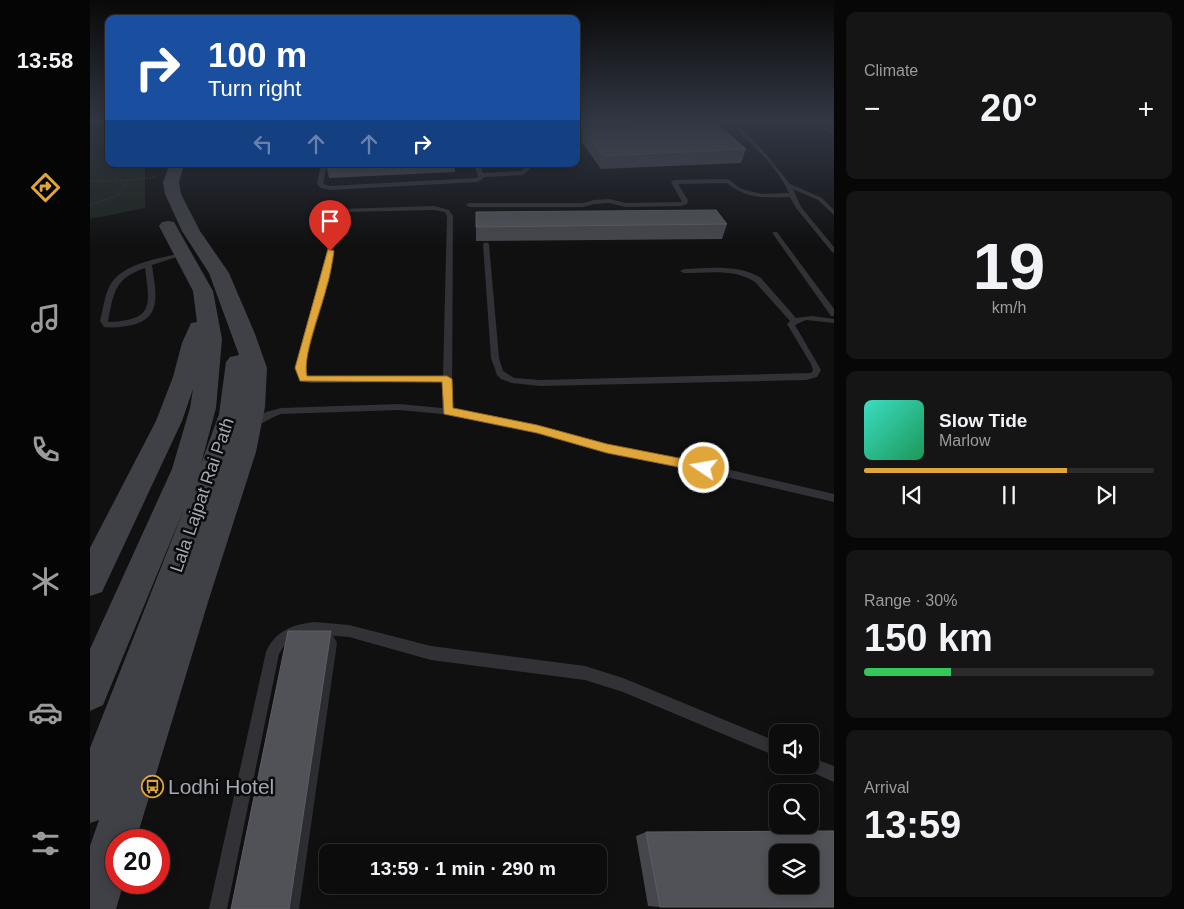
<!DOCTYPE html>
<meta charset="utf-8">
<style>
:root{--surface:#0c0c0d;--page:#151516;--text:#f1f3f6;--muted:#9a9b9d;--line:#2c2c2e;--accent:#e0a63a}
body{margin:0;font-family:Helvetica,sans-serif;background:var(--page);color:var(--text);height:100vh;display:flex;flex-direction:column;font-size:19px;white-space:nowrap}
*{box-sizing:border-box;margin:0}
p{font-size:16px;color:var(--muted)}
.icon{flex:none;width:28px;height:28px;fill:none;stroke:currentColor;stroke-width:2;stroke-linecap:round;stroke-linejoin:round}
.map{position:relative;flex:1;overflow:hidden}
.sheet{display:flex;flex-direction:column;gap:12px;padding:12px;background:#070707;width:350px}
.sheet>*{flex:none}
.guide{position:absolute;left:15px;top:15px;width:475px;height:152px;border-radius:10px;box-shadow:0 2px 12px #0003,0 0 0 1px var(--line);background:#1a4fa0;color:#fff;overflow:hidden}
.buttons{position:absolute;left:679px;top:724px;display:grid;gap:10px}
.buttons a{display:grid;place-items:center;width:50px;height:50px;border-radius:10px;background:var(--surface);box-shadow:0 2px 12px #0003,0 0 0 1px var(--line);font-size:25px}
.speed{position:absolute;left:15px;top:829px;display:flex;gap:10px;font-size:25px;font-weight:700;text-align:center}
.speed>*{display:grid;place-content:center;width:65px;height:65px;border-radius:50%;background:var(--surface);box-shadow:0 2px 12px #0003,0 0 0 1px var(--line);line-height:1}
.speed .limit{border:8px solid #d22;background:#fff;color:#111}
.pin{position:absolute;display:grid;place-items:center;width:42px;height:42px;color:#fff;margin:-51px -21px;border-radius:50% 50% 50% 0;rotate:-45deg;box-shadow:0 0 5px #0007}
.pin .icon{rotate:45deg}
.me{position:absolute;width:55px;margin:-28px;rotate:282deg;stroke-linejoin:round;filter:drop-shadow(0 0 4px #0008)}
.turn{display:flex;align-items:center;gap:18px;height:105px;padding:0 20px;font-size:22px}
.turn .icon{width:65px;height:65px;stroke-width:2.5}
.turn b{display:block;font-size:35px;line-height:42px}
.lanes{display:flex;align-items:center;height:48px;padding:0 20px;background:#0003;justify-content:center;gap:25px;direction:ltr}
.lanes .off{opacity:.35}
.big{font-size:38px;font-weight:800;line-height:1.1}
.sheet .widget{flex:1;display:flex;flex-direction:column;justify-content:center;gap:8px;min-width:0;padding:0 18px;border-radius:10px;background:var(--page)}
.sheet .dial{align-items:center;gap:0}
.dial b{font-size:65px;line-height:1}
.song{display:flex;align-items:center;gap:15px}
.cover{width:60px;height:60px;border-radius:8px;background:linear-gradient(135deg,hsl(170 70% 55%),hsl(150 70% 35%))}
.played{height:5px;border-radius:2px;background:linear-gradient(90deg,var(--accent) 70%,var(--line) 70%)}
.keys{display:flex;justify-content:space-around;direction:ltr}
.heat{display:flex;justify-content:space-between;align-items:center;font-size:28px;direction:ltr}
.charge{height:8px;border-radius:4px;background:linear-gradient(90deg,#34c759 30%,var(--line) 0)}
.trip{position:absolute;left:229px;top:844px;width:288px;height:50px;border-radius:10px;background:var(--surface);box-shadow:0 2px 12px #0003,0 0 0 1px var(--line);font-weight:800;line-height:50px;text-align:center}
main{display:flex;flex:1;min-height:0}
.tabs{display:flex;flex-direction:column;width:90px;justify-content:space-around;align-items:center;background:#050505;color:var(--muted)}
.tabs .icon{width:35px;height:35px}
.tabs .current{color:var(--accent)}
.tabs b{font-size:22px;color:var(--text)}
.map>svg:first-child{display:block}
.green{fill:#1d241e}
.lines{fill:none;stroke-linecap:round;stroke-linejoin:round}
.path{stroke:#38393d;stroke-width:2;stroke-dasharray:1 2;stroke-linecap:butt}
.service{fill:#323236;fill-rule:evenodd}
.tertiary{fill:#323236;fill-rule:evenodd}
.secondary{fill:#404146;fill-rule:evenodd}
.wall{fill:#46474c}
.shaded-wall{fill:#2c2d30}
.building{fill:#505257;stroke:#5d5f65;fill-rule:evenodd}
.route{fill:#e0a63a;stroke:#926c26}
.labels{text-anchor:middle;stroke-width:5;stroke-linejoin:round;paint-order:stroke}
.street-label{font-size:18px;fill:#a3a7b1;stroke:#0b0b0c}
.near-poi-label{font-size:21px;fill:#a3a7b1;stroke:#0b0b0c;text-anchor:start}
</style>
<main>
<nav class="tabs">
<b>13:58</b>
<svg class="icon current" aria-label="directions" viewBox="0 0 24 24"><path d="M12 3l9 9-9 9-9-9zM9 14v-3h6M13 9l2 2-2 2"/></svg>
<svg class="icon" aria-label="music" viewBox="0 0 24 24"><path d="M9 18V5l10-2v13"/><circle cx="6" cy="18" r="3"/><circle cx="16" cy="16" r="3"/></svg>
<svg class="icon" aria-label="phone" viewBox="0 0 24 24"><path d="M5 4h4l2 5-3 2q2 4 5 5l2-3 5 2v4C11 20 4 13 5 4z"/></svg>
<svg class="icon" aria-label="climate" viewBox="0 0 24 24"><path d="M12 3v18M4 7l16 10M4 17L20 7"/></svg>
<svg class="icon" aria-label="car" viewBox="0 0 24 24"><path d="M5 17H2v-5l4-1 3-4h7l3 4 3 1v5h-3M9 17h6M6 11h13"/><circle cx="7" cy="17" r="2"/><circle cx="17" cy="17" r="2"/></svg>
<svg class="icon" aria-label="filters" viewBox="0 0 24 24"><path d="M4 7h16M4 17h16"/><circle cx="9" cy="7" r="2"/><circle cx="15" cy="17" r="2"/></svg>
</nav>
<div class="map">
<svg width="744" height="909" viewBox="0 0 744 909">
<rect width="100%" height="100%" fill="#101011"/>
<polygon class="green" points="19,133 19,164 55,164 55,208 0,219 0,134"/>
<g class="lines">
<g class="path">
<polyline points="0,181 39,180"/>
<polyline points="0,205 28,195 39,180 66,177"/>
</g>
<g class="service">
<polygon points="530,120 537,120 537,121 535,122"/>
<path d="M639,120H643L677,155L700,184L732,198L744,210V215L728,200L703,189L711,207L744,247V253L742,252L706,208L700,197C676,198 656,199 637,183L588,184L598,200L597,204L591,206L536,207L519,203L504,204L493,207H379L376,205L379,203H493L504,200L519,199L536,203L592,202L581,182L584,180L638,179L651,189L672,194L699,193C687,166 660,143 639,122Z"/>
<polygon points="715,120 721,120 744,131 744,134"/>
<polygon points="231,164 237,164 233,184 240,186 386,178 388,177 384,164 390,164 393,173 431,171 434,169 432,164 438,164 440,169 433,175 394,177 393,179 387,182 240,190 231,188 227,184"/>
<path d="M344,206L359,210L363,216L362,409L374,410L447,425L517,444L632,468L744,494V502L632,476L517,452L447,433L374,416L309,410L191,414C180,417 167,429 158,427L156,425L158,423L176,412L191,408L309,404L352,408L353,382L220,383L210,381L206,368L229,287L244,218L249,209ZM344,210L355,212L357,216L353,376L217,377L214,368L237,287L250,218L253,212Z"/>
<polygon points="683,232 687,232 744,309 744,316 741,316 683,234"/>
<path d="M396,242L399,244L409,358L413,371L424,378L450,380L721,373L723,370L721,364L697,324L700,321L665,282C645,268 617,273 594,273L590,271L594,269C619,268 649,264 671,278L706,318L722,316L744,319V323L716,320L705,325L731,370L727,377L716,380L450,386L422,383L411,379L407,375L401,358L393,244Z"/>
<path d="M91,253L96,254L62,265C65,289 74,318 42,325C33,327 23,328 14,327L10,321C13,310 14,298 19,287C31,263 68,259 91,253ZM55,268C60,306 64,320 19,322L18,321C24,292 24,279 55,268Z"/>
<path d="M224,622L259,625L341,646L495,666L533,678L688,742V757L533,692L495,680L341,660L259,637L224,634L208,637L194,646L189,654L137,909H119L176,652C186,630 202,625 224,622Z"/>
<polygon points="720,757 744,766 744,782 715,769 713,765 720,765"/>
</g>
<polygon class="tertiary" points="599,120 678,120 672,123 486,133 486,125"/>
<polygon class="secondary" points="80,164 94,164 89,182 91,194 110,231 139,273 165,334 177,368 175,407 166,452 118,602 46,840 26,840 26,882 34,882 26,909 0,909 0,846 9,820 0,823 0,748 94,509 13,705 0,711 0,649 82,469 100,408 103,389 92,421 12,592 0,596 0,548 66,421 83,377 92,343 101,323 107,322 103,291 69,226 72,222 78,221 84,222 123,291 132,339 126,408 111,464 129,414 136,362 140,357 149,355 119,273 92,231 75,194 73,182"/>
</g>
<g class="wall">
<polygon points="494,129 656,149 651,163 511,169 492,142"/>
<polygon points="236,164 365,164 365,172 239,178"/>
<polygon points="386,212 637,224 632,239 386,241"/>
<polygon points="556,832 570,907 558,906 546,836"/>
</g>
<polygon class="shaded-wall" points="241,631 247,643 209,909 199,909"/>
<g class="building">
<polygon points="626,123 656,149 513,156 494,129"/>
<polygon points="626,210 637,224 386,227 386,212"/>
<polygon points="198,631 241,631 199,909 141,909"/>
<path d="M744,831V907H570L556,832ZM688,852H720V885H688Z"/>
</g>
<linearGradient id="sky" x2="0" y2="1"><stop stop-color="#090909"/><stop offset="0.49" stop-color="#313743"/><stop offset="1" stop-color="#313743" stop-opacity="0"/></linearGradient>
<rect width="744" height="247" fill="url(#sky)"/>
<path class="route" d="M238,249L244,251C242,264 240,277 236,289C231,310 212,357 217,376H357L362,379L363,408L447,425L517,444L614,463L619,468L618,471L614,472L517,453L447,433L354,414L352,382L210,381L205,368Z"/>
<defs>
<symbol id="bus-ring" viewBox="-11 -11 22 22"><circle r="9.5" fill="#0b0b0c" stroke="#e0a63a" stroke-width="1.5"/><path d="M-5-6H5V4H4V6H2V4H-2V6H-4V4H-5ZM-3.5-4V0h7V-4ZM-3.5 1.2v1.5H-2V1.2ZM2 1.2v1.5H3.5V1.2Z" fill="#e0a63a"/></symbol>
</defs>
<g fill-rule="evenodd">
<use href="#bus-ring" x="50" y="774" width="25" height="25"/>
</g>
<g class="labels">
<g class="street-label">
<text transform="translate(112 495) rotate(-71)" y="6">Lala Lajpat Rai Path</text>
</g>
<g class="near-poi-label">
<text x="78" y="794">Lodhi Hotel</text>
</g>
</g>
</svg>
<div class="buttons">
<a><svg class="icon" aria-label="sound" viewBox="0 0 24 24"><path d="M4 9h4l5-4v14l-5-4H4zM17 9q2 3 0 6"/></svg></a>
<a><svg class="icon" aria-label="search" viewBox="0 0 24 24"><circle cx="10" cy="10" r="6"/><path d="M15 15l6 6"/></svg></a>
<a><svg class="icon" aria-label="layers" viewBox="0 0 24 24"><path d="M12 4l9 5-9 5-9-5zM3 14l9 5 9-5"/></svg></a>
</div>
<div class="speed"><div class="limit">20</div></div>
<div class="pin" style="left:240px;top:251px;background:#d93025"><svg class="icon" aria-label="arrive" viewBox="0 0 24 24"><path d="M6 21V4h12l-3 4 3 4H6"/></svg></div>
<svg class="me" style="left:614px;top:468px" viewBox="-20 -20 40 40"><circle r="17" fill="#e0a63a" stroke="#fff" stroke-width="3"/><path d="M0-11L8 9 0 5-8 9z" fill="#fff"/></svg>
<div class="trip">13:59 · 1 min · 290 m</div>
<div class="guide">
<div class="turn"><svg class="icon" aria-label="right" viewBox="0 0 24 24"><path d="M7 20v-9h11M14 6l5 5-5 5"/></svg><div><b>100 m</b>Turn right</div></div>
<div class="lanes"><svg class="icon off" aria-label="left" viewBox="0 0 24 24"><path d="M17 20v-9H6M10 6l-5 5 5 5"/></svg><svg class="icon off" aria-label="ahead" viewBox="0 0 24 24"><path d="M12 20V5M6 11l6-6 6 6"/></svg><svg class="icon off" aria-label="ahead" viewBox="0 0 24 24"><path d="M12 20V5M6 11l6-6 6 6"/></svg><svg class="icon" aria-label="right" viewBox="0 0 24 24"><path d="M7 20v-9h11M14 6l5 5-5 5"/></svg></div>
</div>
</div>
<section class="sheet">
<div class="widget"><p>Climate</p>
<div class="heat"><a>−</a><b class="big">20°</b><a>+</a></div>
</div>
<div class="widget dial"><b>19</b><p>km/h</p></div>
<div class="widget">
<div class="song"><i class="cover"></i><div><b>Slow Tide</b><p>Marlow</p></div></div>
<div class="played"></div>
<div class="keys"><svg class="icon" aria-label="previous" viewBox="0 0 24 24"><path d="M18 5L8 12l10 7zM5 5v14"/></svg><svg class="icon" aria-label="pause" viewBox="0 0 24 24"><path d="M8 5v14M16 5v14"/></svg><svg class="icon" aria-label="next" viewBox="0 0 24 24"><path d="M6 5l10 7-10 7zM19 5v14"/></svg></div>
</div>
<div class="widget"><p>Range · 30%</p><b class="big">150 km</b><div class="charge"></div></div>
<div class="widget"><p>Arrival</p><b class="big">13:59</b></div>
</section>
</main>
